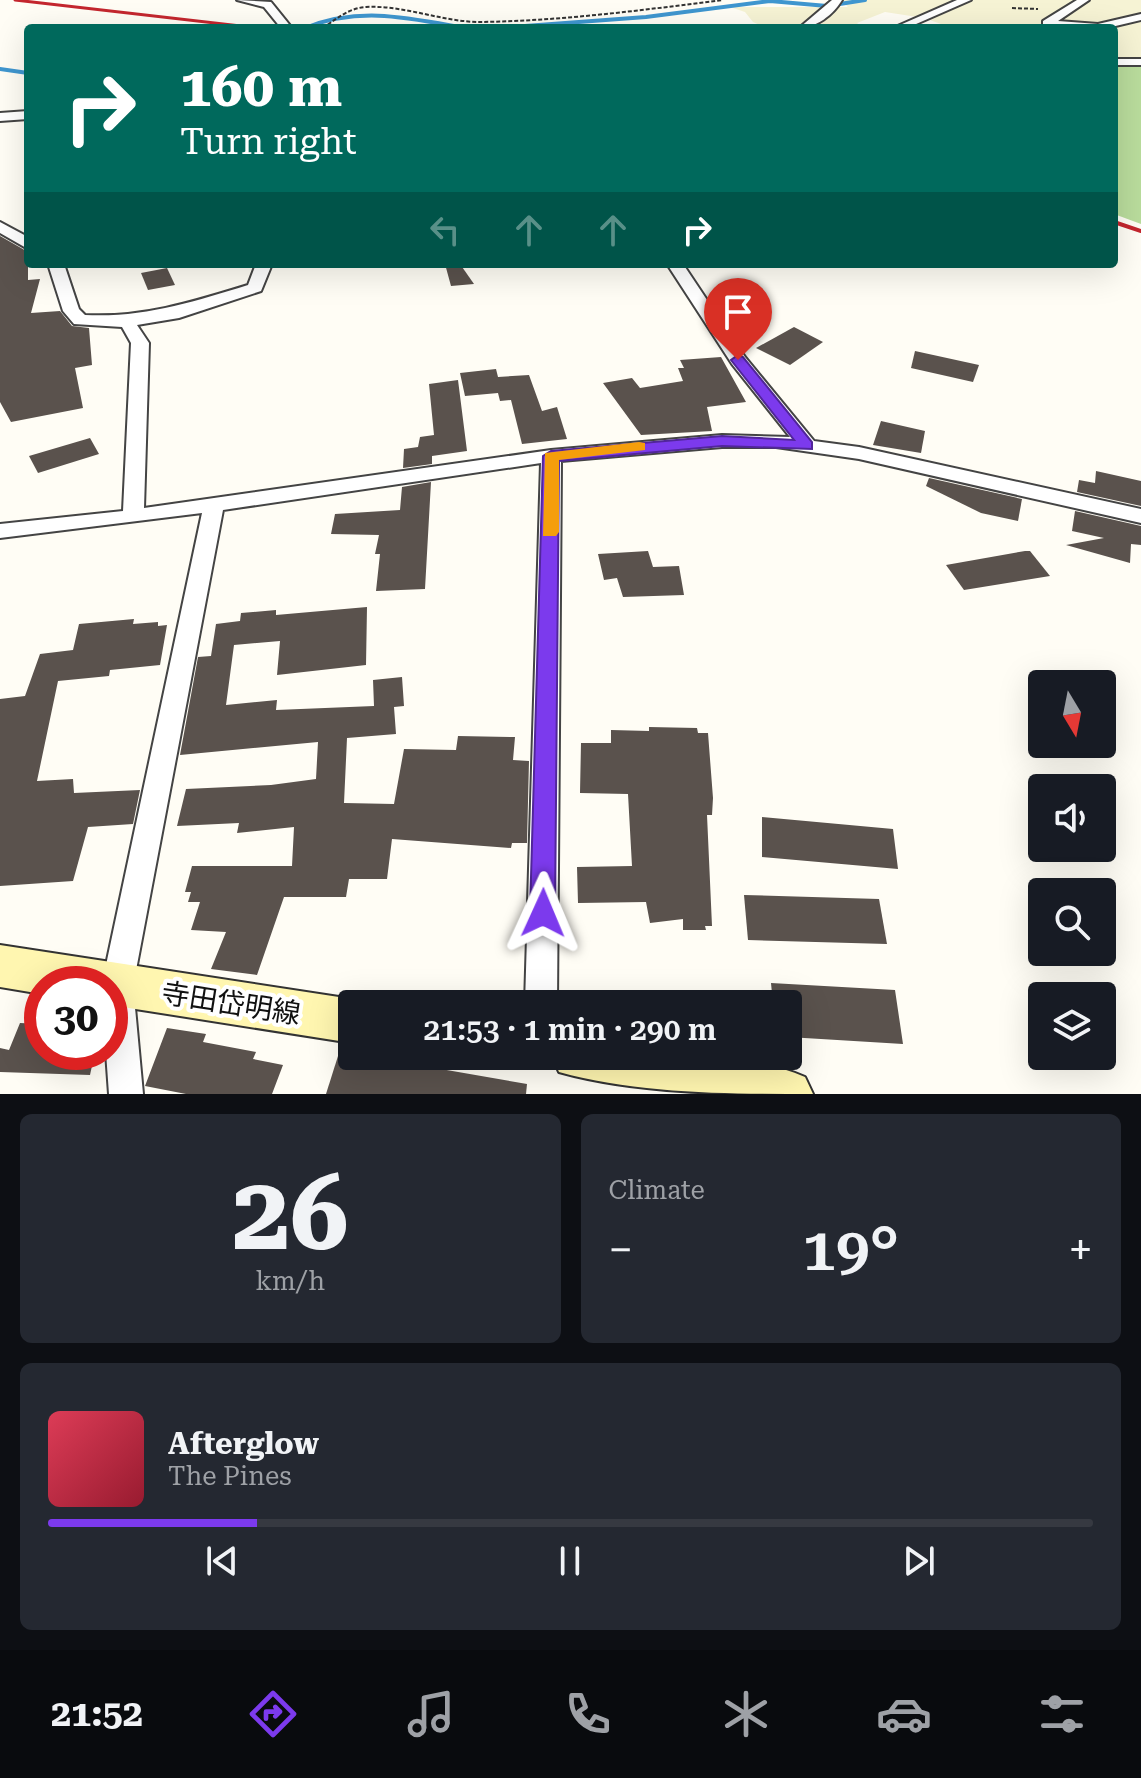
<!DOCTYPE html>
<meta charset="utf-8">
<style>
:root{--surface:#171b24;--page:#242831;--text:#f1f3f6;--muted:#9ea1a6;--line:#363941;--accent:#7c3aed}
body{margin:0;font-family:"Roboto Serif","Noto Sans JP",serif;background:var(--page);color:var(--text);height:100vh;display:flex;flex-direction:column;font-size:30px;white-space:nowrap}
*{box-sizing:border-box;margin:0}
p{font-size:26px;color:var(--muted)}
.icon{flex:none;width:44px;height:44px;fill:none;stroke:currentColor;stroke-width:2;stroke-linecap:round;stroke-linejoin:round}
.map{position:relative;height:1094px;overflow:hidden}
.panel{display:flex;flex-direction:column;gap:20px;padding:20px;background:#0d0f14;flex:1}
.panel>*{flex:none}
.guide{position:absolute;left:24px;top:24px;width:1094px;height:244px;border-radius:8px;box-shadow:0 8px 32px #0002;background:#00695c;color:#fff;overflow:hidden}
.needle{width:52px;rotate:170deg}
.controls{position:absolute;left:1028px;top:670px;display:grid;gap:16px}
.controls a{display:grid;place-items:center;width:88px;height:88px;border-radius:8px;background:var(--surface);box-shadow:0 8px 32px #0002;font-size:40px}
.speed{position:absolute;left:24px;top:966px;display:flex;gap:16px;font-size:40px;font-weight:700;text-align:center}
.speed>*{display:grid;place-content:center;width:104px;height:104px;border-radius:50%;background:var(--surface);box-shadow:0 8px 32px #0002;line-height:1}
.speed .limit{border:12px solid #d22;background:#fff;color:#111}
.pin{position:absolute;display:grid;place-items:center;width:68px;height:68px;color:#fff;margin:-82px -34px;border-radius:50% 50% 50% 0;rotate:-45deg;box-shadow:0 0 8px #0007}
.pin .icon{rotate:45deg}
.me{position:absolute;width:88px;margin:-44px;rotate:1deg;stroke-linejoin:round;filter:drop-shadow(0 0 6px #0008)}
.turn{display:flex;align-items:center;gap:28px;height:168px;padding:0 24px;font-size:36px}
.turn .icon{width:104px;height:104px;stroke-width:2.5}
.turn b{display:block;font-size:56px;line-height:68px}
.lanes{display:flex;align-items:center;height:76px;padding:0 24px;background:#0003;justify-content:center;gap:40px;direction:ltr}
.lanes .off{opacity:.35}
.big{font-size:60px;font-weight:600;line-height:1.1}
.panel .tile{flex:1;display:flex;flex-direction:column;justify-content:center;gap:12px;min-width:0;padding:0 28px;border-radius:12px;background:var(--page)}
.panel .dial{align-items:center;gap:0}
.dial b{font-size:104px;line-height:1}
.song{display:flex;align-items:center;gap:24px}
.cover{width:96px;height:96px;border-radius:12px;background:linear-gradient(135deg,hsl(350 70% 55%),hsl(350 70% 35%))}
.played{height:8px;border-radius:4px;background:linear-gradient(90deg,var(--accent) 20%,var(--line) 20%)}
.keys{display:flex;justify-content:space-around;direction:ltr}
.heat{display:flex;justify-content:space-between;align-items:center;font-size:44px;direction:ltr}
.panel .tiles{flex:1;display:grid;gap:20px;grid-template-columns:1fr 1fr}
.tile:last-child{grid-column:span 2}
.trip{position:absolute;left:338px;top:990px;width:464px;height:80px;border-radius:8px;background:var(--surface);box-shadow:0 8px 32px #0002;font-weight:600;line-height:80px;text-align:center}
.dock{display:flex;height:128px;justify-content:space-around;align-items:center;background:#090b0e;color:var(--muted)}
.dock .icon{width:56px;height:56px}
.dock .active{color:var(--accent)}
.dock b{font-size:36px;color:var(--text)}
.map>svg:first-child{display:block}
.farmland{fill:#f6f3d4}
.forest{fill:#b9dc9c}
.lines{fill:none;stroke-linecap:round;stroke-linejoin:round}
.stream{stroke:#3f96cf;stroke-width:4}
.building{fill:#5a524d}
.street-casing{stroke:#444;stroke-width:4}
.secondary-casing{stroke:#333;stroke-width:4}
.path{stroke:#333;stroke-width:2;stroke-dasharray:4 2;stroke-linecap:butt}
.street{fill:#fff;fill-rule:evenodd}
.secondary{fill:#fff6b0;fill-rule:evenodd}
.rail-far1{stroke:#c4262e;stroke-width:3}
.rail{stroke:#c4262e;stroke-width:4}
.route{fill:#7c3aed;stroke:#51269a;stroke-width:2}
.slow{fill:#f59e0b}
.labels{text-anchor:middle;stroke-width:8;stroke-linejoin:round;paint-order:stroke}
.near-street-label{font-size:28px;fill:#111;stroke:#fff}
</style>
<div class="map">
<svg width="1141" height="1094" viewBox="0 0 1141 1094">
<rect width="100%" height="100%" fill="#fffdf5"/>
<polygon class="farmland" points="840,0 1141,0 1141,61 1114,59 1114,28 935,28 941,24 924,18 885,12 857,23 863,28 766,28 753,22 745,12 730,7 848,7"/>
<polygon class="forest" points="1114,62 1141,62 1141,224 1114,214"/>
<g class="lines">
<g class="stream">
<path d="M305,28C360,6 409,18 465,28"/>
<polyline points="499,28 646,17 770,1 827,6 865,0"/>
<polyline points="0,69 28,73"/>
</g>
</g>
<g class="building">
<polygon points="0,236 28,252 28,280 40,279 31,313 60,311 72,326 89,328 92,365 75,368 83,408 11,422 0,402"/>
<polygon points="445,264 460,264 474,284 451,286"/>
<polygon points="167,268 175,285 148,290 141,273"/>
<polygon points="794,327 823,342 790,365 756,348"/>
<polygon points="915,351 979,365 973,382 911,368"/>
<polygon points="721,357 746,402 707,407 712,431 641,435 603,383 632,378 640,388 683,381 678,368 684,368 680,360"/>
<polygon points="496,369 498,377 529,375 542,411 557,407 567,439 522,444 511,400 500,401 498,393 465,396 460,373"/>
<polygon points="458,380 467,451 432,456 432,464 403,468 404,449 418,447 420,437 434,435 429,384"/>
<polygon points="881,421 925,431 921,453 873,445"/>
<polygon points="90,438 99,454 38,473 29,456"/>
<polygon points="1096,471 1141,481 1141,506 1077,492 1079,480 1095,483"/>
<polygon points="929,478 1022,499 1018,521 981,513 926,486"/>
<polygon points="431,482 425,589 376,591 380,554 375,554 379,535 331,534 335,514 400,510 402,487"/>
<polygon points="1075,511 1141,526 1141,545 1131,544 1130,563 1066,545 1104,538 1072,531"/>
<polygon points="648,551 653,567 679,566 684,595 623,597 617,578 604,580 598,554"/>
<polygon points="1025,551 1030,551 1050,576 964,590 946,565"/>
<polygon points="367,607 366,665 277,675 280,641 234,645 226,705 277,700 276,710 374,706 373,680 402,677 404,706 394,707 396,734 347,738 344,803 394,804 404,749 456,750 458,736 515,737 513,760 529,761 527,843 512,843 511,848 392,839 387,879 349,879 346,897 284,897 257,975 211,969 226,932 191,930 200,902 188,902 191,892 185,892 192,866 292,866 294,827 237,833 239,823 177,826 186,789 271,785 316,779 318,742 180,755 198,657 211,656 216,624 240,621 241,613 276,610 276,615"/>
<polygon points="134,619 133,624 158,622 158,626 167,625 160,665 110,670 109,676 58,681 37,781 73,779 74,793 140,790 133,824 88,827 73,881 0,886 0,699 25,696 40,654 73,650 79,624"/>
<polygon points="649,727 697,728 698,733 708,733 713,798 712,815 707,815 712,926 705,926 706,930 683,930 683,919 650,923 646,902 578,903 577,867 632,866 628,794 580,793 581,743 611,743 611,730 649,731"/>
<polygon points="762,817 893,829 898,869 762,857"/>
<polygon points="744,895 879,899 887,944 748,940"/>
<polygon points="771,983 895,990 903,1044 788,1037 788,1004 773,1004"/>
<polygon points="20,1023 42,1024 42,1052 95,1052 90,1075 0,1072 0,1048 9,1050"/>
<polygon points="167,1028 206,1034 203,1042 256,1052 253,1059 283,1065 272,1094 186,1094 145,1086"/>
<polygon points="338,1056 366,1056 527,1084 526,1094 326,1094"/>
</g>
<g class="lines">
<defs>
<g id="street">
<polygon points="237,0 271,2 292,28 281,28 264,7"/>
<path d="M832,0H842C833,15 816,28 799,28Z"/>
<polygon points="957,0 971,0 907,28 893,28"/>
<polygon points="1077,0 1089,0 1058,21 1098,24 1141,14 1141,20 1107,28 1043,25 1043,21"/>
<rect x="1114" y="59" width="27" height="6"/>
<polygon points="28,111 28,119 0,121 0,113"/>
<polygon points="0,222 28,237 28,249 0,233"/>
<path d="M48,264H64L79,309L85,315C143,318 193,302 248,285L256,264H272L261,291L179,318L137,325L149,343L144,508L551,450L722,435L790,437L732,364L667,264H683L745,357L814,441L859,447L1141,509V523L859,459L776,447H722L561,461L557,1004H525L541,463L223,510L133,986L143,1094H109L106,1052H110V984H102L202,513L0,538V524L123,511L131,343L122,327L74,324L63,311Z"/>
</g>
<g id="secondary">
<polygon points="0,945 352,999 365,1004 352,1004 352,1043 110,1005 110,984 42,984 42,994 0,987"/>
<path d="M552,1056C634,1056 728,1045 805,1077L813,1094C730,1094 638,1094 559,1072Z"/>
</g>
</defs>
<use href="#street" class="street-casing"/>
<use href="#secondary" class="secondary-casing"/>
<g class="path">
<polyline points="1012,8 1038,9"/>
<path d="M323,28C336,19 349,8 366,7C405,5 442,22 480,22C561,21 643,10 723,0"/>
</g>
<use href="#street" class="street"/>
<use href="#secondary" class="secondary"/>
<polyline class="rail-far1" points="15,0 258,28"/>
<polyline class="rail" points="1114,222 1141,231"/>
</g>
<polygon class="route" points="738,355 743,357 812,442 812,449 722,446 559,461 555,913 552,920 543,924 534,920 530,913 543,456 551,451 722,436 794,440 731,360"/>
<polygon class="slow" points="639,442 645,443 645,450 559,460 559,532 556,536 543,536 545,453"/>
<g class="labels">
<g class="near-street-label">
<text transform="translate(231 1003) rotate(9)" y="10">寺田岱明線</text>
</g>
</g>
</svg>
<div class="controls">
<a><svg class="needle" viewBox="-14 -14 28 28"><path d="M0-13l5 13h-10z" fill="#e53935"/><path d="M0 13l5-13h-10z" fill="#9ea1a6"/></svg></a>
<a><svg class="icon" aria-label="sound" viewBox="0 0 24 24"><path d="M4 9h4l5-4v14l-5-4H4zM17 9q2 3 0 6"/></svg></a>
<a><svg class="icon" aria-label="search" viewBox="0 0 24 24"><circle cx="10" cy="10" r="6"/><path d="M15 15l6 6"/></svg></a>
<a><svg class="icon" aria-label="layers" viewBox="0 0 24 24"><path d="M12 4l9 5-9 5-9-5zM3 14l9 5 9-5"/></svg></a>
</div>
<div class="speed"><div class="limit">30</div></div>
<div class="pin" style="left:738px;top:360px;background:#d93025"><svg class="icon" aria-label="arrive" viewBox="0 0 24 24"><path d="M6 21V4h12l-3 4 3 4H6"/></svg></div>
<svg class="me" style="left:543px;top:913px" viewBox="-20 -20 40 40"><path d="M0-17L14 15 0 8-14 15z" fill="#7c3aed" stroke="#fff" stroke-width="4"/></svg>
<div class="trip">21:53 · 1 min · 290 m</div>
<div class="guide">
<div class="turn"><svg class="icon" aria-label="right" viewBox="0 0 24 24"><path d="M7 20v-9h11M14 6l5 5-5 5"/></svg><div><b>160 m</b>Turn right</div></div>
<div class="lanes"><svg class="icon off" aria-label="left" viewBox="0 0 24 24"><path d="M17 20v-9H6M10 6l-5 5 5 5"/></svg><svg class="icon off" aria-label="ahead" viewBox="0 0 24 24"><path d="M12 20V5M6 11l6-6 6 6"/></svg><svg class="icon off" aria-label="ahead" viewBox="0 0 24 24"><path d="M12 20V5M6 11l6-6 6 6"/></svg><svg class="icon" aria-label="right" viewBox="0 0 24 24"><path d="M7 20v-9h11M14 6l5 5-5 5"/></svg></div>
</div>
</div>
<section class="panel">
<div class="tiles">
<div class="tile dial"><b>26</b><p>km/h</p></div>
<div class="tile"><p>Climate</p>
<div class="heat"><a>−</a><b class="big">19°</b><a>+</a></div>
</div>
<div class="tile">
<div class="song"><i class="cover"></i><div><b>Afterglow</b><p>The Pines</p></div></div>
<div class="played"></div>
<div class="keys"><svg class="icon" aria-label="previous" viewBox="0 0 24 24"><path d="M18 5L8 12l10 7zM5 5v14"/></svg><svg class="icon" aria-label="pause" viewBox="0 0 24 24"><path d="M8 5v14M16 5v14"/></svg><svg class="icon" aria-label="next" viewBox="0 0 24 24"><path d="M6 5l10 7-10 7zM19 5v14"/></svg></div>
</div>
</div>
</section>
<nav class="dock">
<b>21:52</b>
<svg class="icon active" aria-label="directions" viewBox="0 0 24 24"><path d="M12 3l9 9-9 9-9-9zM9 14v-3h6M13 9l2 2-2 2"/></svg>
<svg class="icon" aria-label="music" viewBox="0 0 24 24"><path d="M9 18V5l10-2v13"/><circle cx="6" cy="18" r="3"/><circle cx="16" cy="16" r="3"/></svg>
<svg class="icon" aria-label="phone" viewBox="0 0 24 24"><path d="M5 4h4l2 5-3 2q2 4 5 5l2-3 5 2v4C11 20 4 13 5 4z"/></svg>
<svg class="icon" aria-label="climate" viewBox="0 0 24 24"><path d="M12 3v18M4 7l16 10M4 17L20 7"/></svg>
<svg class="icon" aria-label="car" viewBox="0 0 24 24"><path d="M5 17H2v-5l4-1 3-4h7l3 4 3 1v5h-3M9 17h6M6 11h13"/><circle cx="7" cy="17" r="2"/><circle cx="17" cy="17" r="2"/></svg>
<svg class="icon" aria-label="filters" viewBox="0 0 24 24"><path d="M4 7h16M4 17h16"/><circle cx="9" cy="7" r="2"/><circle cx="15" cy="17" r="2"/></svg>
</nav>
